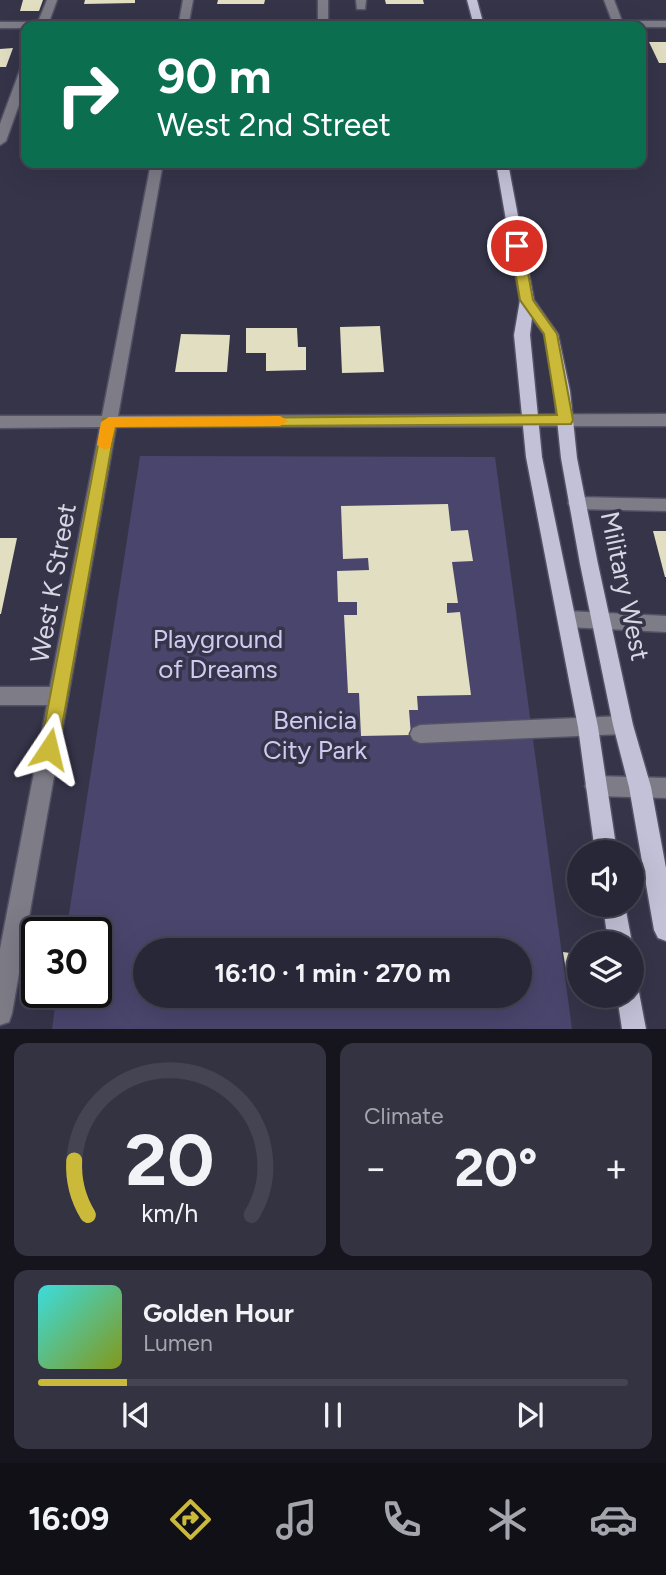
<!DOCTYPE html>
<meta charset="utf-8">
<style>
:root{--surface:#282737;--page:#343342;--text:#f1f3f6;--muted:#a5a5ad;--line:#444452;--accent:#cbba39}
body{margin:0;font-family:Figtree,sans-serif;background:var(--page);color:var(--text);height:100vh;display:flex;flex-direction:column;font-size:26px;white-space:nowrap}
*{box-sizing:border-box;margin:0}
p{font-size:23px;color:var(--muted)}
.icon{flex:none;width:38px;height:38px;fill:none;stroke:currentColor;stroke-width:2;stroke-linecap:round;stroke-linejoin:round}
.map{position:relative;height:1029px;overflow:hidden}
.panel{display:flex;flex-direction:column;gap:14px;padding:14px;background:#16151e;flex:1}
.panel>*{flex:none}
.hud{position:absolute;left:21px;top:21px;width:625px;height:147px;border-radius:14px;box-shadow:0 7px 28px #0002,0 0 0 2px var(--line);background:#0b6e4f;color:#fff;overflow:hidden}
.buttons{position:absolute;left:567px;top:840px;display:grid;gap:14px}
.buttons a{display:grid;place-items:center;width:77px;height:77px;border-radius:50%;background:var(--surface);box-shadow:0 7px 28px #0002,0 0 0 2px var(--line);font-size:35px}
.speed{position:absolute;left:21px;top:917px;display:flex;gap:14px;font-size:35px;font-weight:700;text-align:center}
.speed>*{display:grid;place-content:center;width:91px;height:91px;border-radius:50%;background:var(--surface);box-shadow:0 7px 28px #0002,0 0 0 2px var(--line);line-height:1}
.speed .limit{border:4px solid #111;border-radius:10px;background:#fff;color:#111}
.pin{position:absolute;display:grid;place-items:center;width:60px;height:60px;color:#fff;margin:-30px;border:4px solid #fff;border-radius:50%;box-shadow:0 2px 7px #0007}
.me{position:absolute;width:77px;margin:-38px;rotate:10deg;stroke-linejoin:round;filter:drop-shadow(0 0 5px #0008)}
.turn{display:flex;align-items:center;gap:24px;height:147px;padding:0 21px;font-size:32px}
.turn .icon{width:91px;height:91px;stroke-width:2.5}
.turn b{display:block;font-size:49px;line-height:60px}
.big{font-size:52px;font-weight:700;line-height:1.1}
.panel .widget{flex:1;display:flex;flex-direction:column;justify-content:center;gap:10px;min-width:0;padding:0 24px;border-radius:14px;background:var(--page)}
.panel .dial{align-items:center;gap:0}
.dial svg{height:182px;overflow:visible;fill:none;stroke:var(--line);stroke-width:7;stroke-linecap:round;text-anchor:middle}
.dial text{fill:var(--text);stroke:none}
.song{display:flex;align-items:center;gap:21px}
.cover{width:84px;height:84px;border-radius:10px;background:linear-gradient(135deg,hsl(180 70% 55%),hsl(70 70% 35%))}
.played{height:7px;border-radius:4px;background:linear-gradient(90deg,var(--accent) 15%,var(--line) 15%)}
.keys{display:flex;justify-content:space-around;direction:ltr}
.heat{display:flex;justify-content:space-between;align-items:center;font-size:38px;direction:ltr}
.panel .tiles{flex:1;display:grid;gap:14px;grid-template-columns:1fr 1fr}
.widget:last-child{grid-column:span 2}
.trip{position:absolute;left:133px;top:938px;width:399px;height:70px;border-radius:35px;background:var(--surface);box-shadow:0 7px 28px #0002,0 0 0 2px var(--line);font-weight:700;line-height:70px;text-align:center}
.menu{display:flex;height:112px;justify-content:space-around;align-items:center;background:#101016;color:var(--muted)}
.menu .icon{width:49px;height:49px}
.menu .active{color:var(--accent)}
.menu b{font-size:32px;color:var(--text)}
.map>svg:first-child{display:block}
.green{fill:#49456c;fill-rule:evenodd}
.building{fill:#e1dec2}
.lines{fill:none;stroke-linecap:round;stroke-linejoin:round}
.minor-casing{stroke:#535165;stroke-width:3}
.major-casing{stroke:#535165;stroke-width:3}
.minor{fill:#7d7c87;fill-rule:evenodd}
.major{fill:#c2c1d7;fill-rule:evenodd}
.route{fill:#cbba39;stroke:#847925;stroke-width:2}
.slow{fill:#f59e0b}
.labels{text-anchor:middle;stroke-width:7;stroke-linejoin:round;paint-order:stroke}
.street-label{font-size:26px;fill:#d7d6e3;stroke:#363449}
.park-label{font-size:26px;fill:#cecbf3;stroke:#363449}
</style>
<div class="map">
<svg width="666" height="1029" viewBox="0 0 666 1029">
<rect width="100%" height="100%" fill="#363449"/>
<path class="green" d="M140,456L495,457L572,1029H52L57,992H96V933H66ZM145,950H520V996H145Z"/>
<g class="building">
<polygon points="23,0 43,0 39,11 20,11"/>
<polygon points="85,0 135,0 135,3 84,4"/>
<polygon points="218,0 265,0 264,4 217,4"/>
<polygon points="385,0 423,0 424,4 386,4"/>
<polygon points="649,42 666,42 666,63 659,63"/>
<polygon points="13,48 6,67 0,67 0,49"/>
<polygon points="380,326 384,372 342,373 340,327"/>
<polygon points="246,328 297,328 298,347 306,347 306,370 266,371 266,353 246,353"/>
<polygon points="181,334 230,335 227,372 175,372"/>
<polygon points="448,504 451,531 468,530 473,561 452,562 458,603 447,603 447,613 460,612 471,695 417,696 418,710 409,710 411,735 361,736 359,693 348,693 344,615 357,615 357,602 338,602 337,571 369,570 368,558 343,559 341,506"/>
<polygon points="653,531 666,531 666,577 665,577"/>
<polygon points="0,538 17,538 1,614 0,614"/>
<polygon points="563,952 570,953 574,976 567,976"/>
</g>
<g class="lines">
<defs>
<g id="minor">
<polygon points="47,0 57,0 49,22 179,22 183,0 193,0 189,22 318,21 318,0 328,0 328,21 612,21 604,0 614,0 622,21 666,21 666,27 0,28 0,22 38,22"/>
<polygon points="356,0 366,0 365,9 357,9"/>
<polygon points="26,67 26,85 6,141 0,145 0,124 20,70"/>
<polygon points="151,163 163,163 118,416 666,414 666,426 116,427 12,1013 9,1022 0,1025 0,949 47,705 0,705 0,687 50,687 100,427 0,428 0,416 102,416"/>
<polygon points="577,497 666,499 666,511 577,509 571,508 568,503 571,498"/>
<polygon points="567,611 666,616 666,632 567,627 560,624 558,619 560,614"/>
<polygon points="623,716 630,719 633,725 630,731 623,734 420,743 413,740 410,734 413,728 420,725"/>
<polygon points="596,776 666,778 666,798 596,796 588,793 585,786 588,779"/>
</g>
<g id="major">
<polygon points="467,0 477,0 484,26 474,26"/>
<polygon points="496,163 508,163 534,300 558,334 570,391 577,458 598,564 633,725 651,787 666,868 666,941 658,938 654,930 629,787 613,725 580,564 561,458 554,391 544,334 532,318 530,335 542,457 598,727 617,852 595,852 578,727 526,457 514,335 520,300"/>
<polygon points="603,905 625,905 632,943 608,943"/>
<polygon points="632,985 638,987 646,1029 622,1029 617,996 632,996"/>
</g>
</defs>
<use href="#minor" class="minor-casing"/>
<use href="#major" class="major-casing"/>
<use href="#minor" class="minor"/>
<use href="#major" class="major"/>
</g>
<polygon class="route" points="517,242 523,246 533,300 557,334 573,420 571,424 115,427 58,749 56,755 49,757 42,755 40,749 103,419 557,415 544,334 520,300 511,246"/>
<polygon class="slow" points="280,416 288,421 280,426 115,427 110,448 105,450 97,445 101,422 109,417"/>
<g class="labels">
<g class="street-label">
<text transform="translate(53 583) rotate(-80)" y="9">West K Street</text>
<text transform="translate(625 586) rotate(78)" y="9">Military West</text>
</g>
<g class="park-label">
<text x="218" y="648">Playground<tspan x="218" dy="30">of Dreams</tspan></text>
<text x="315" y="729">Benicia<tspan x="315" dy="30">City Park</tspan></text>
</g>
</g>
</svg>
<div class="buttons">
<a><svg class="icon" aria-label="sound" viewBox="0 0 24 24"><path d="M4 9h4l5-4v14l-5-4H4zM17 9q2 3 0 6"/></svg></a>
<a><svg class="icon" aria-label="layers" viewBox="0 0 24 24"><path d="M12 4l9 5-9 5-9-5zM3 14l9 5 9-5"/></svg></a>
</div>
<div class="speed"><div class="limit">30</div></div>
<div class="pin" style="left:517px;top:246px;background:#d93025"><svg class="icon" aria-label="arrive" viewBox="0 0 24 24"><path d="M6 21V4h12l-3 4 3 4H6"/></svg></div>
<svg class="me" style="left:49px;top:749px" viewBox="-20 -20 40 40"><path d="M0-17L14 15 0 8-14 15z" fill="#cbba39" stroke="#fff" stroke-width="4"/></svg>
<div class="trip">16:10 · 1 min · 270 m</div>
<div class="hud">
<div class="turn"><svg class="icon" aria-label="right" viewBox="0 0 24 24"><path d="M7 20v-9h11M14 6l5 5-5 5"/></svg><div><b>90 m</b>West 2nd Street</div></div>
</div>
</div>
<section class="panel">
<div class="tiles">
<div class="widget dial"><svg viewBox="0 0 100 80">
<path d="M14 69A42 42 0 1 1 86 69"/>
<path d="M14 69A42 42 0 0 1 8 45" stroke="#cbba39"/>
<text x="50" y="56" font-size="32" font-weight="700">20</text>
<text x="50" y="72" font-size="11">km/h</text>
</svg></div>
<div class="widget"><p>Climate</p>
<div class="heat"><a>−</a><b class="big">20°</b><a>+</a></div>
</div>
<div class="widget">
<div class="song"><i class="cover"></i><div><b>Golden Hour</b><p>Lumen</p></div></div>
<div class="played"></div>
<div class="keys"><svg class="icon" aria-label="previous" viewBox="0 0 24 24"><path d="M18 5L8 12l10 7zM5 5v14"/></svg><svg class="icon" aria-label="pause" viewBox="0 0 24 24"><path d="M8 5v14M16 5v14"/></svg><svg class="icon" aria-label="next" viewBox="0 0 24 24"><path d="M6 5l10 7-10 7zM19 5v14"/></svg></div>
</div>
</div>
</section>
<nav class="menu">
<b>16:09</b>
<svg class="icon active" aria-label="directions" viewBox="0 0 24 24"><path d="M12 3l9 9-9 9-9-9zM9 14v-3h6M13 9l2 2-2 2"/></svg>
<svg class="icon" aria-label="music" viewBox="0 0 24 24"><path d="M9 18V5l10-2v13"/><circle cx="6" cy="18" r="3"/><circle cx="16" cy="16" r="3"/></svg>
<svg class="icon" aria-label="phone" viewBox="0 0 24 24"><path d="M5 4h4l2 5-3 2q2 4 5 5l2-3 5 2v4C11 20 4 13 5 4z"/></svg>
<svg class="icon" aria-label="climate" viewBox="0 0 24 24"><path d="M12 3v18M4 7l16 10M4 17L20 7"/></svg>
<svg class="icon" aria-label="car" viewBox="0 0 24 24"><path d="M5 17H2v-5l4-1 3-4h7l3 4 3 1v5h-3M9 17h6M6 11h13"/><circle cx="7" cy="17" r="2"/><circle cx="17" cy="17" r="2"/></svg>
</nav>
